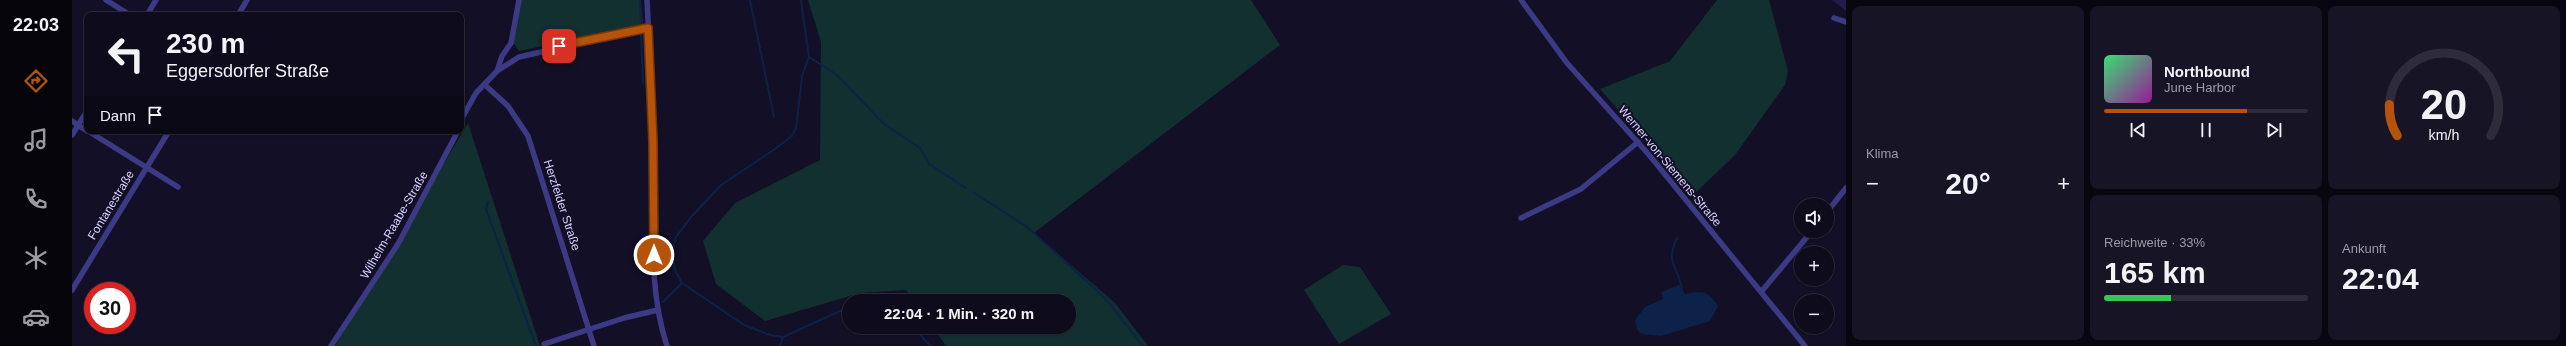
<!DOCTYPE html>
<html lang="de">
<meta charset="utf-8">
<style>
:root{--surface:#0e0b1c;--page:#171425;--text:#f1f3f6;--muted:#9b9ba3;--line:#2e2b3b;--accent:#b45309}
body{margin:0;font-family:Helvetica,sans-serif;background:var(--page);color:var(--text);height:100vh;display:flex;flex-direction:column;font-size:15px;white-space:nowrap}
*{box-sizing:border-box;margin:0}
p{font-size:13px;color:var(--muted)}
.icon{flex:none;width:22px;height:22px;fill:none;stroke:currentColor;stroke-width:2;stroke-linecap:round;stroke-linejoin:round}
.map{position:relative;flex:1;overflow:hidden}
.drawer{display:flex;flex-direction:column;gap:6px;padding:6px;background:#08060f;width:720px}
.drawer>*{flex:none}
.guide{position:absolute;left:12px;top:12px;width:380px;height:122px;border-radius:8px;box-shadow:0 1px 3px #0004,0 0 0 1px var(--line);background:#0e0b1c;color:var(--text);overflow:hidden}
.buttons{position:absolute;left:1722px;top:198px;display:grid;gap:8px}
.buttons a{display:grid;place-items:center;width:40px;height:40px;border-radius:50%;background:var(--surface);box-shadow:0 1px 3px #0004,0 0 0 1px var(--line);font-size:20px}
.speed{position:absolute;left:12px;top:282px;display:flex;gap:8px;font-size:20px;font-weight:700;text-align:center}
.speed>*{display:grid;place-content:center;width:52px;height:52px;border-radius:50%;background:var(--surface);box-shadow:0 1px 3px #0004,0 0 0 1px var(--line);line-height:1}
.speed .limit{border:6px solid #d22;background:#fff;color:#111}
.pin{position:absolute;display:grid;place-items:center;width:34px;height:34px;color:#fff;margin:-17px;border-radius:8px;box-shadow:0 2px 6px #0006}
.me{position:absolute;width:44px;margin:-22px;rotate:0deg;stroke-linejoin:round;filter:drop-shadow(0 0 3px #0008)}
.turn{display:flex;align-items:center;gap:14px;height:84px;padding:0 16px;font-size:18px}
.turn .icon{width:52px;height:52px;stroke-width:2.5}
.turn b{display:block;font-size:28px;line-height:34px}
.then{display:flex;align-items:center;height:38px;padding:0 16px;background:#0003;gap:8px;font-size:15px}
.big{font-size:30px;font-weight:600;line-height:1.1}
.drawer .widget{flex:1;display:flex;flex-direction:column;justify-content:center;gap:6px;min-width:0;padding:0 14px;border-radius:8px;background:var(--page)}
.drawer .dial{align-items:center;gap:0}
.dial svg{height:104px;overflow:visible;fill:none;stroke:var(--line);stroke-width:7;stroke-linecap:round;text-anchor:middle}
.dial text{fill:var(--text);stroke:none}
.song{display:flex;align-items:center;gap:12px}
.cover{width:48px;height:48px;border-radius:6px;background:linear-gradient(135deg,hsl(140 70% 55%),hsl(300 70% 35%))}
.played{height:4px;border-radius:2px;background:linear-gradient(90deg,var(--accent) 70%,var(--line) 70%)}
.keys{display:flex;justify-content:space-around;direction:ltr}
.heat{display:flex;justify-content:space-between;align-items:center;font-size:22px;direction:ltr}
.charge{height:6px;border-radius:3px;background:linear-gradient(90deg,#34c759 33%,var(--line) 0)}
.drawer .tiles{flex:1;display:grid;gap:6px;grid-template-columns:repeat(3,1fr)}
.widget:first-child{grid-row:span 2}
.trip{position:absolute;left:770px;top:294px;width:234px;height:40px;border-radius:20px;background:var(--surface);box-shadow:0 1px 3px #0004,0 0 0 1px var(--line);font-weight:600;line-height:40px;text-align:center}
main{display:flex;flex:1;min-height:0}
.tab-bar{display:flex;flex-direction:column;width:72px;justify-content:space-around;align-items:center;background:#06040b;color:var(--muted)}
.tab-bar .icon{width:28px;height:28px}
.tab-bar .current{color:var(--accent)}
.tab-bar b{font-size:18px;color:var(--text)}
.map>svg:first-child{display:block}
.green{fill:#12302f}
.water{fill:#0c2248}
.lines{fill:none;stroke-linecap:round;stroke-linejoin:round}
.stream{stroke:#0c2248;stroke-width:2}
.building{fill:#241b47}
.minor{stroke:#3d3a85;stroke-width:5.5}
.route-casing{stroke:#753606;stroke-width:10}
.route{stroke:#b45309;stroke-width:7}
.labels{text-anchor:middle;stroke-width:4;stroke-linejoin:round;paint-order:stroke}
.street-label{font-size:12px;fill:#d9d4ff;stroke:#130f26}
</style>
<main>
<nav class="tab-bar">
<b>22:03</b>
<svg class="icon current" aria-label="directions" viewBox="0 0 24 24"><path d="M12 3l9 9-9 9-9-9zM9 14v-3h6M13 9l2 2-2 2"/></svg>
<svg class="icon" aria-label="music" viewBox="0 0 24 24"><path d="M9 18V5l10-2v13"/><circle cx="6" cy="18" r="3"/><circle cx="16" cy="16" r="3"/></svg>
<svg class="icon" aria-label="phone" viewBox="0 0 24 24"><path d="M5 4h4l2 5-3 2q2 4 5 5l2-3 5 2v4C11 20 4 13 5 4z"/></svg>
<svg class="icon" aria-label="climate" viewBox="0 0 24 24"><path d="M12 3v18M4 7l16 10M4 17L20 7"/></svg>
<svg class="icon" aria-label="car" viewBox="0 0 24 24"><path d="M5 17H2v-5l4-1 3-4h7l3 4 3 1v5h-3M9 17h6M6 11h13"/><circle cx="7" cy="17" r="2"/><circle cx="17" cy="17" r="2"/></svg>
</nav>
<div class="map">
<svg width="1774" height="346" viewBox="0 0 1774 346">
<rect width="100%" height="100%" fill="#130f26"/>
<g class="green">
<polygon points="449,0 569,0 571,25 447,51 441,42"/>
<polygon points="736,0 1179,0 1208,45 962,233 1043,303 1076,346 874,346 861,327 997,327 997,301 842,301 834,290 788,293 693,321 644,284 631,241 663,203 748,160 749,42"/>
<polygon points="1645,0 1697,0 1716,71 1713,85 1663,155 1621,195 1528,89 1598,61"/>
<polygon points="396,123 468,346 263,346"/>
<polygon points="1271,265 1288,267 1319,314 1267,344 1232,290"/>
</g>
<path class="water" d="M1607,285L1613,294C1629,290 1637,291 1646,306L1638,321L1589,336L1569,334L1565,329L1563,320L1573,307L1591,299L1589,292Z"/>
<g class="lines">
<g class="stream">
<polyline points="568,0 569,25"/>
<polyline points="678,0 702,117"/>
<polyline points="729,0 737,57 730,76 724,128 720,136 703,149 649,185 619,217 604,237 600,250 603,270 610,283 672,325 698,335 711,337 777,307"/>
<polyline points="569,34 571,83"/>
<polyline points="737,57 765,75 812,124 848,148 857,164 894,188"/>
<polyline points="901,192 955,227 1033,298 1071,346"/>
<polyline points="416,202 414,209 464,346"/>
<path d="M1605,238C1592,265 1608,267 1610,291"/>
<polyline points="591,302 610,283"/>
<polyline points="842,327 858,346"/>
<polyline points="708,346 711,337"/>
</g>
</g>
<polygon class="building" points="1760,0 1774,0 1774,11"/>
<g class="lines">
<g class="minor">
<polyline points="34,0 58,15"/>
<path d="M575,0C578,56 581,112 581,167C582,226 576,289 595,346"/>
<polyline points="1449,0 1495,63 1578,156 1733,346"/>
<polyline points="75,15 84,0"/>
<polyline points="166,15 175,0"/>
<polyline points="1762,18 1774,22"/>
<polyline points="425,71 430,56 439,43 447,0"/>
<polyline points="413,85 436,106 456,136 522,346"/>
<polyline points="389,120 404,93 425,71 447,57 576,28"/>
<polyline points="0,121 15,131"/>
<polyline points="16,131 106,187"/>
<polyline points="0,135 15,111"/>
<polyline points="1755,212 1774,188"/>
<polyline points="1449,218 1509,189 1566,142"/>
<polyline points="0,290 97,131"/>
<polyline points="1689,292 1740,231"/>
<polyline points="472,344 552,318 586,310"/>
<polyline points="259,346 326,244 386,131"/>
</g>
</g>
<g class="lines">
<defs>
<polyline id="route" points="487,46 576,28 581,141 582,255"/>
</defs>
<use href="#route" class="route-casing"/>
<use href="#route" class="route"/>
</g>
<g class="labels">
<g class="street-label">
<text transform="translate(1598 166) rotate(50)" y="4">Werner-von-Siemens-Straße</text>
<text transform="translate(39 205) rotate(-59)" y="4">Fontanestraße</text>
<text transform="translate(490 205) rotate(72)" y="4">Herzfelder Straße</text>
<text transform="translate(322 225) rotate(-60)" y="4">Wilhelm-Raabe-Straße</text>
</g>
</g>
</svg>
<div class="buttons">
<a><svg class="icon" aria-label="sound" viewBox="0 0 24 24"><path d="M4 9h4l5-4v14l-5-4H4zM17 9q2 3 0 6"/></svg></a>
<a>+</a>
<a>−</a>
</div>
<div class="speed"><div class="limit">30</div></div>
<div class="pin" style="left:487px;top:46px;background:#d93025"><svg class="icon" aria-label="arrive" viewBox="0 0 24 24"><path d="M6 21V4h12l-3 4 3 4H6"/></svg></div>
<svg class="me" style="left:582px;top:255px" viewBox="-20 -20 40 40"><circle r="17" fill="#b45309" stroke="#fff" stroke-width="3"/><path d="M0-11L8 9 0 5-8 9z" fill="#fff"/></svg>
<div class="trip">22:04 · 1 Min. · 320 m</div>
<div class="guide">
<div class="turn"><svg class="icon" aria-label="left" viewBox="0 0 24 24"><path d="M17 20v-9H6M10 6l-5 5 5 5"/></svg><div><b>230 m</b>Eggersdorfer Straße</div></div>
<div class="then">Dann<svg class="icon" aria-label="arrive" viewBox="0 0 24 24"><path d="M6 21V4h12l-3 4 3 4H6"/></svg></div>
</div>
</div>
<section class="drawer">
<div class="tiles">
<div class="widget"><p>Klima</p>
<div class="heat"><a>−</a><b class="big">20°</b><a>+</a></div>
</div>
<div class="widget">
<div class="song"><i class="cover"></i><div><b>Northbound</b><p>June Harbor</p></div></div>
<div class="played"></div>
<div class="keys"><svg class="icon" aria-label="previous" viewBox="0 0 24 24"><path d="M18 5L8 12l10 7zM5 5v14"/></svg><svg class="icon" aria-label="pause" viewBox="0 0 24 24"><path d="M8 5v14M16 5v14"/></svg><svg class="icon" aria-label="next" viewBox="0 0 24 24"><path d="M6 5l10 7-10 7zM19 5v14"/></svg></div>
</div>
<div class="widget dial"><svg viewBox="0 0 100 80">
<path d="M14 69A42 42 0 1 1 86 69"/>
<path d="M14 69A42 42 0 0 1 8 45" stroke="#b45309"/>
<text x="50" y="56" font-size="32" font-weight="700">20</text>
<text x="50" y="72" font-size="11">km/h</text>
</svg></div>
<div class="widget"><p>Reichweite · 33%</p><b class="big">165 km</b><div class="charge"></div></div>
<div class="widget"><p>Ankunft</p><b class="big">22:04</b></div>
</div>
</section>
</main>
